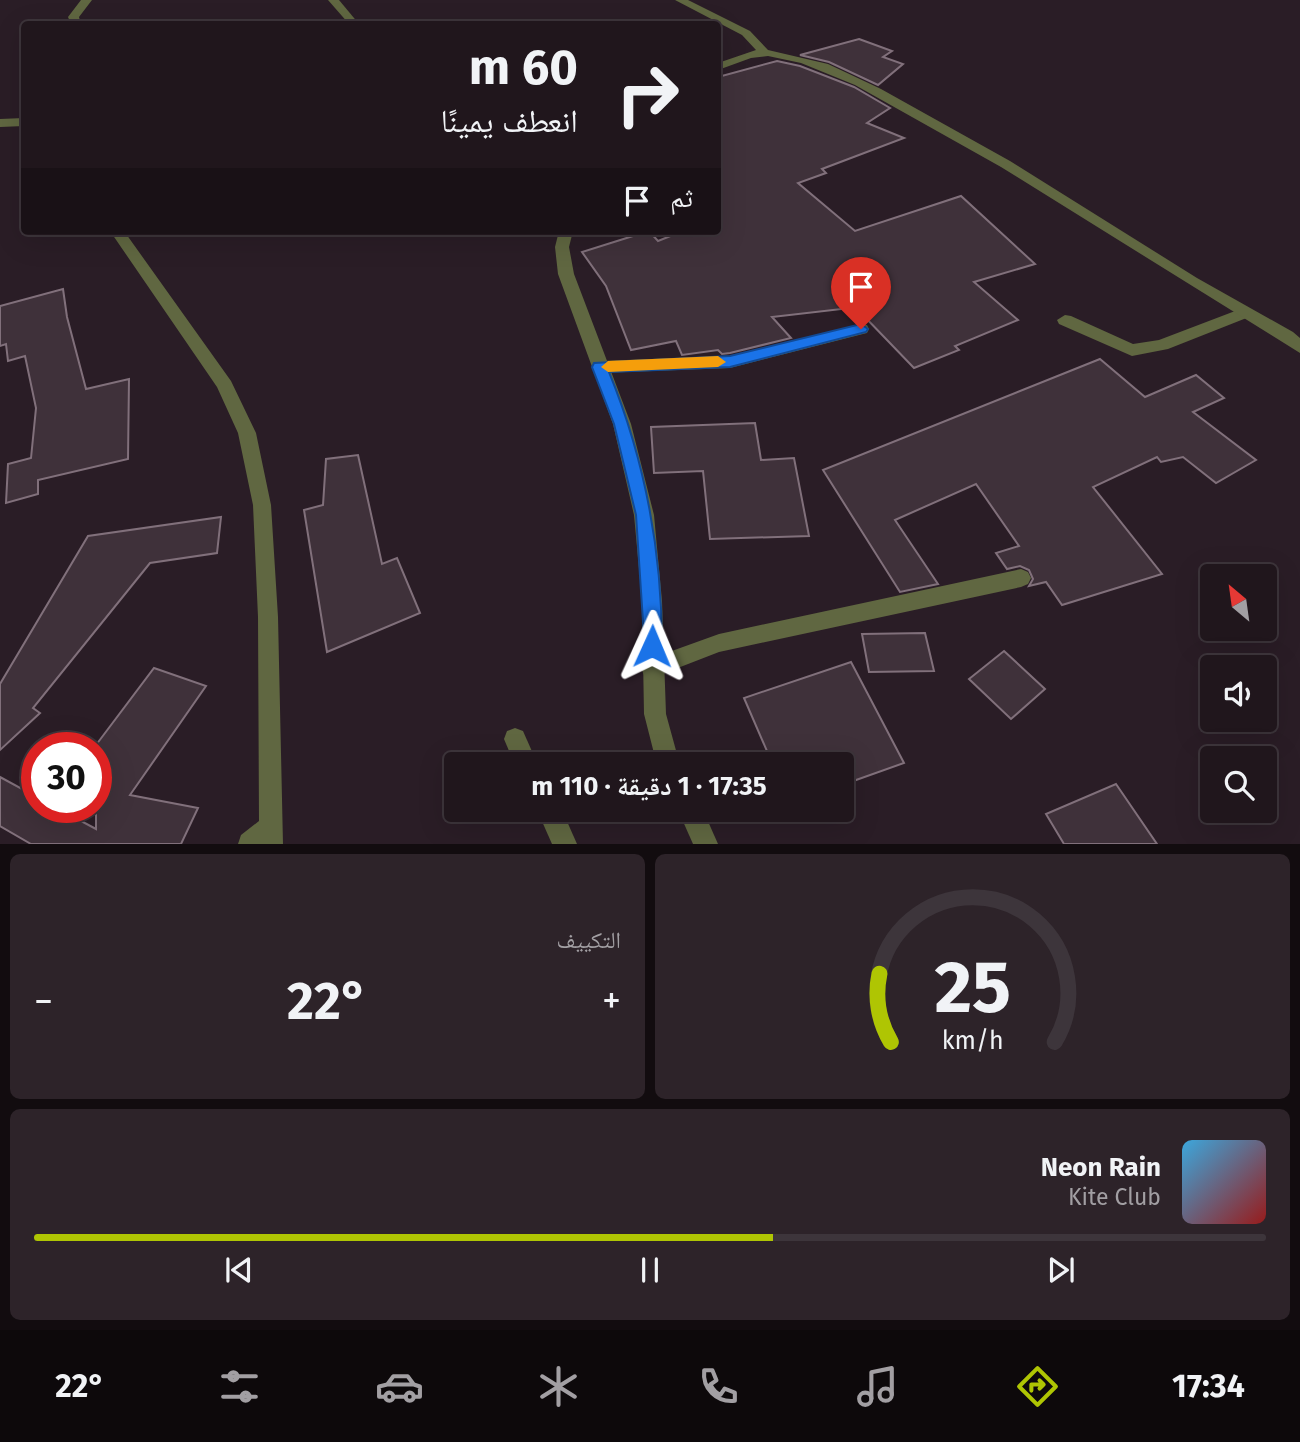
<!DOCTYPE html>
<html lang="ar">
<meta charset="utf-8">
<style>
:root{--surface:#20161c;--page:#2d2329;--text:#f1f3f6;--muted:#a29fa3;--line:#3d353b;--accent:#afc503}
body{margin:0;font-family:"Fira Sans","Noto Naskh Arabic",sans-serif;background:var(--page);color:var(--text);direction:rtl;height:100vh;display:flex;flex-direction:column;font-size:26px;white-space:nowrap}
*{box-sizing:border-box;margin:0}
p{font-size:23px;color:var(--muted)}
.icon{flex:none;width:38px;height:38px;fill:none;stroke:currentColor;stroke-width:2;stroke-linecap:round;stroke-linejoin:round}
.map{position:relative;height:844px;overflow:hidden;direction:ltr}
.drawer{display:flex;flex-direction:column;gap:10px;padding:10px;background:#120c0f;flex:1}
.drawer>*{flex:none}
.guide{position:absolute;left:21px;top:21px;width:700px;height:214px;border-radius:7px;box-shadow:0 7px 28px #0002,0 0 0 2px var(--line);direction:rtl;background:#20161c;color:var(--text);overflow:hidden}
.needle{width:46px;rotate:331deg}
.controls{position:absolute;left:1200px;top:564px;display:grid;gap:14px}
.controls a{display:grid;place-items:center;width:77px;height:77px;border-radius:7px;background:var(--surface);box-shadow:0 7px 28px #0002,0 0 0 2px var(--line);font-size:35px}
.speed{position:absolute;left:21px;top:732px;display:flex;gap:14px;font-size:35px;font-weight:700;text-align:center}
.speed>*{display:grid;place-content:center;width:91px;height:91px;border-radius:50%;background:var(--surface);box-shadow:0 7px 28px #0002,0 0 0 2px var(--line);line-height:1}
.speed .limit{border:10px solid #d22;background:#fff;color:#111}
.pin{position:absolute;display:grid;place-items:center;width:60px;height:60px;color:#fff;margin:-72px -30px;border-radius:50% 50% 50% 0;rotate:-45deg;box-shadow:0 0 7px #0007}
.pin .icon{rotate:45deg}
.me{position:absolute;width:77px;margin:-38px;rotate:1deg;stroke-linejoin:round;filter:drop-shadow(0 0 5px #0008)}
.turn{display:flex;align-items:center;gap:24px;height:147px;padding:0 28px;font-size:32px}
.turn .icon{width:91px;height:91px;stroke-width:2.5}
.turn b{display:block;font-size:49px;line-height:60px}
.then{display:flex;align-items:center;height:66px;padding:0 28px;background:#0003;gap:14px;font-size:26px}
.big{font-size:52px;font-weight:700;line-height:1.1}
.drawer .tile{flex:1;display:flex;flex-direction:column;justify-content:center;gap:10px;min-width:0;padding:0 24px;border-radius:10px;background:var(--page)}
.drawer .dial{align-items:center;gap:0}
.dial svg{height:182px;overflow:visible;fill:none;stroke:var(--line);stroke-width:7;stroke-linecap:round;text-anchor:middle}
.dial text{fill:var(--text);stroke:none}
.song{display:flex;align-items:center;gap:21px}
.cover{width:84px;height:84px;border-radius:10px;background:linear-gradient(135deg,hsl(200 70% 55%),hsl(0 70% 35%))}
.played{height:7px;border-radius:4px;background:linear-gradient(90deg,var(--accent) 60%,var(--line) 60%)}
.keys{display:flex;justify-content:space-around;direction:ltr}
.heat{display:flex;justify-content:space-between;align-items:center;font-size:38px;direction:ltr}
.drawer .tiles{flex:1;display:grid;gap:10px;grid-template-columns:1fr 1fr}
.tile:last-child{grid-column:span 2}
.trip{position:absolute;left:444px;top:752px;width:410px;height:70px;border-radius:7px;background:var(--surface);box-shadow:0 7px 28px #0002,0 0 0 2px var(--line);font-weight:700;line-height:70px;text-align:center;direction:rtl}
.tabs{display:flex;height:112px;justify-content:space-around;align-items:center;background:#0d090b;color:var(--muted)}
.tabs .icon{width:49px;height:49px}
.tabs .current{color:var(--accent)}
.tabs b{font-size:32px;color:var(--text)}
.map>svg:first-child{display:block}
.building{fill:#3f313a;stroke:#81707b;stroke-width:2}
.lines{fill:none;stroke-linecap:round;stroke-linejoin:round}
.lane{fill:#606741;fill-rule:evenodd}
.street{fill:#606741;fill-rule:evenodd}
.route{fill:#1a73e8;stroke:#114b97;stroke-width:2}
.slow{fill:#f59e0b}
</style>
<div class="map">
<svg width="1300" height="844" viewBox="0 0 1300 844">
<rect width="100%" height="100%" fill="#2a1d26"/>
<g class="building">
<polygon points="859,39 892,51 883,57 903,64 878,85 829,62 800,55"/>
<polygon points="777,61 800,66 854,87 890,108 867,123 904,138 822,169 826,173 798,183 855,231 961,196 1035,264 974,282 1018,320 955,346 959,350 914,368 862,314 858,316 850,308 772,317 791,338 730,353 722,354 718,350 682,355 676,341 631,350 606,286 582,252 649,231 658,241 683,231 718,231 718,77"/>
<polygon points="63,289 67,317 86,389 129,379 128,459 38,480 38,494 6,503 8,464 31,458 36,408 25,356 8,361 6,344 0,346 0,306"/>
<polygon points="1100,359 1145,397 1196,375 1224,398 1193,412 1256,460 1216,483 1183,457 1161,462 1157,457 1093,487 1162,574 1062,605 1046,582 1029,586 1033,579 1029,570 1020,566 1007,569 996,553 1019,546 976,484 895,520 938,584 900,592 823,470"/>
<polygon points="755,423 761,460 794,458 809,536 710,539 703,471 654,473 651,427"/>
<polygon points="358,455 382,564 397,558 420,613 327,652 304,510 323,505 326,459"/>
<polygon points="221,517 217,553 150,563 33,708 40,713 0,750 0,684 88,536"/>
<polygon points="925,633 934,671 869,672 862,634"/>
<polygon points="1004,651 1045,689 1011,719 969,679"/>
<polygon points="851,662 904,763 842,785 842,765 773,765 744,698"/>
<polygon points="154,668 206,686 130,795 198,808 181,844 31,844 0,826 0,777 37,797 37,807 55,807 96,829 96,745"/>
<polygon points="1116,784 1157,844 1064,844 1046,814"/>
</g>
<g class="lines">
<g class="lane">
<polygon points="1243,308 1249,309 1251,313 1249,317 1168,349 1132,356 1059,324 1057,320 1065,315 1071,316 1133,344 1159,340"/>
<polygon points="861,324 867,325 869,329 867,333 730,368 600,373 592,367 600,361 730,356"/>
<polygon points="1021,569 1028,572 1031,578 1028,584 1021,587 719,652 652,678 644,675 641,668 644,661 719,634"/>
<polygon points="515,728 523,731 538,765 515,765 504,739 507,731"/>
<polygon points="537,810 562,810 577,844 552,844"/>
</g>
<g class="street">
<polygon points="81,0 92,0 79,17 81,24 71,24 68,17"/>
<polygon points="328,0 339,0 359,24 349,24"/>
<polygon points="675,0 688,0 750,31 768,50 828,64 881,89 1010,161 1197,278 1293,332 1300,338 1300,353 1001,167 855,85 801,63 768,56 751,58 718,70 718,63 756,50 742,35"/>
<polygon points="24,118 24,126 0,127 0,119"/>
<polygon points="110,231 124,231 231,381 256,433 271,505 278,617 283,844 238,844 241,835 259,821 258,617 253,505 238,433 217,387"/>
<polygon points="559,231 573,231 569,247 574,274 631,424 654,515 662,601 666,714 680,765 657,765 644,714 642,601 634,515 613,424 558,274 555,247"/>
<polygon points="678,810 703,810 718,844 693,844"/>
</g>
</g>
<path class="route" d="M861,324L868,329L866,332L730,367L609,372C645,460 662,550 662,646L659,652L652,654L645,652L636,515L614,424L592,367L594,363L730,356Z"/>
<polygon class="slow" points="718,356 726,362 718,367 608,372 601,367 608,361"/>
</svg>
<div class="controls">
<a><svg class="needle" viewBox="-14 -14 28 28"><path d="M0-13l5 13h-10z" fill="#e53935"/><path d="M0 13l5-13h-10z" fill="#a29fa3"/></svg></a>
<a><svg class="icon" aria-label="sound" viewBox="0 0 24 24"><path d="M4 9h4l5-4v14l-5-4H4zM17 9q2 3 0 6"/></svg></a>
<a><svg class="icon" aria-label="search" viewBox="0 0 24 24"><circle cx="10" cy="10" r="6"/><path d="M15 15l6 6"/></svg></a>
</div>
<div class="speed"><div class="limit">30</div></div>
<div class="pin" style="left:861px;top:329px;background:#d93025"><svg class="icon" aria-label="arrive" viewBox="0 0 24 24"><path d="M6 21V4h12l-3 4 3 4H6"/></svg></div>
<svg class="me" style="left:652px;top:646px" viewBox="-20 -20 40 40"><path d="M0-17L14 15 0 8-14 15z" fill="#1a73e8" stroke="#fff" stroke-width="4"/></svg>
<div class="trip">17:35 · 1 دقيقة · 110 m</div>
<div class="guide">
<div class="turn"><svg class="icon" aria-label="right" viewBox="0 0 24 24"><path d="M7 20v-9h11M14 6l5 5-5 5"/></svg><div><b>60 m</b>انعطف يمينًا</div></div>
<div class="then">ثم<svg class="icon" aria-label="arrive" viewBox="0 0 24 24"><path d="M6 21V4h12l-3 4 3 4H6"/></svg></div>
</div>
</div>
<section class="drawer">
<div class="tiles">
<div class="tile dial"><svg viewBox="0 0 100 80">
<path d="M14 69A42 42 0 1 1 86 69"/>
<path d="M14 69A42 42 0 0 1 9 39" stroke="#afc503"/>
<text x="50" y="56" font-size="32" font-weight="700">25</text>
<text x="50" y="72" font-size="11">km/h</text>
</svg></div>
<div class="tile"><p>التكييف</p>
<div class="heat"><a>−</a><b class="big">22°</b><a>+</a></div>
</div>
<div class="tile">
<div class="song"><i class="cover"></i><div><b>Neon Rain</b><p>Kite Club</p></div></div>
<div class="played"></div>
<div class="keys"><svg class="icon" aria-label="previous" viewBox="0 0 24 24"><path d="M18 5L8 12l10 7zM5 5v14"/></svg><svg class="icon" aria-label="pause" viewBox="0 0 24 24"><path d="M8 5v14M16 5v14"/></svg><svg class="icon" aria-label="next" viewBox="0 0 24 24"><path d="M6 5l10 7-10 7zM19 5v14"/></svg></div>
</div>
</div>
</section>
<nav class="tabs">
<b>17:34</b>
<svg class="icon current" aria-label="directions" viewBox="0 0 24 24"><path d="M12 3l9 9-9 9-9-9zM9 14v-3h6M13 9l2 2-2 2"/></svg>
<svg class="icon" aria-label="music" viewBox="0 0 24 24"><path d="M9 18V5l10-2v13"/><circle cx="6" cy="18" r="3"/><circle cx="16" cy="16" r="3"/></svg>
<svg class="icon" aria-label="phone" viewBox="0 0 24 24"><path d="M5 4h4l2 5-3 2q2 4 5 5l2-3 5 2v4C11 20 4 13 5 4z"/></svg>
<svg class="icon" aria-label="climate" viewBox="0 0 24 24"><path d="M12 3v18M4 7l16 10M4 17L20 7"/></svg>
<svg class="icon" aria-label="car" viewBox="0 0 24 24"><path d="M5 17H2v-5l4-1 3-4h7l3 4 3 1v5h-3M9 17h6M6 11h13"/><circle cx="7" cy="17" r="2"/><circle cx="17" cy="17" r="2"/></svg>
<svg class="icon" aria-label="filters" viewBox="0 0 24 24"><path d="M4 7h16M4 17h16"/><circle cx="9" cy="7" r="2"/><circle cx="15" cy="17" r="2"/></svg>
<b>22°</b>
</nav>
